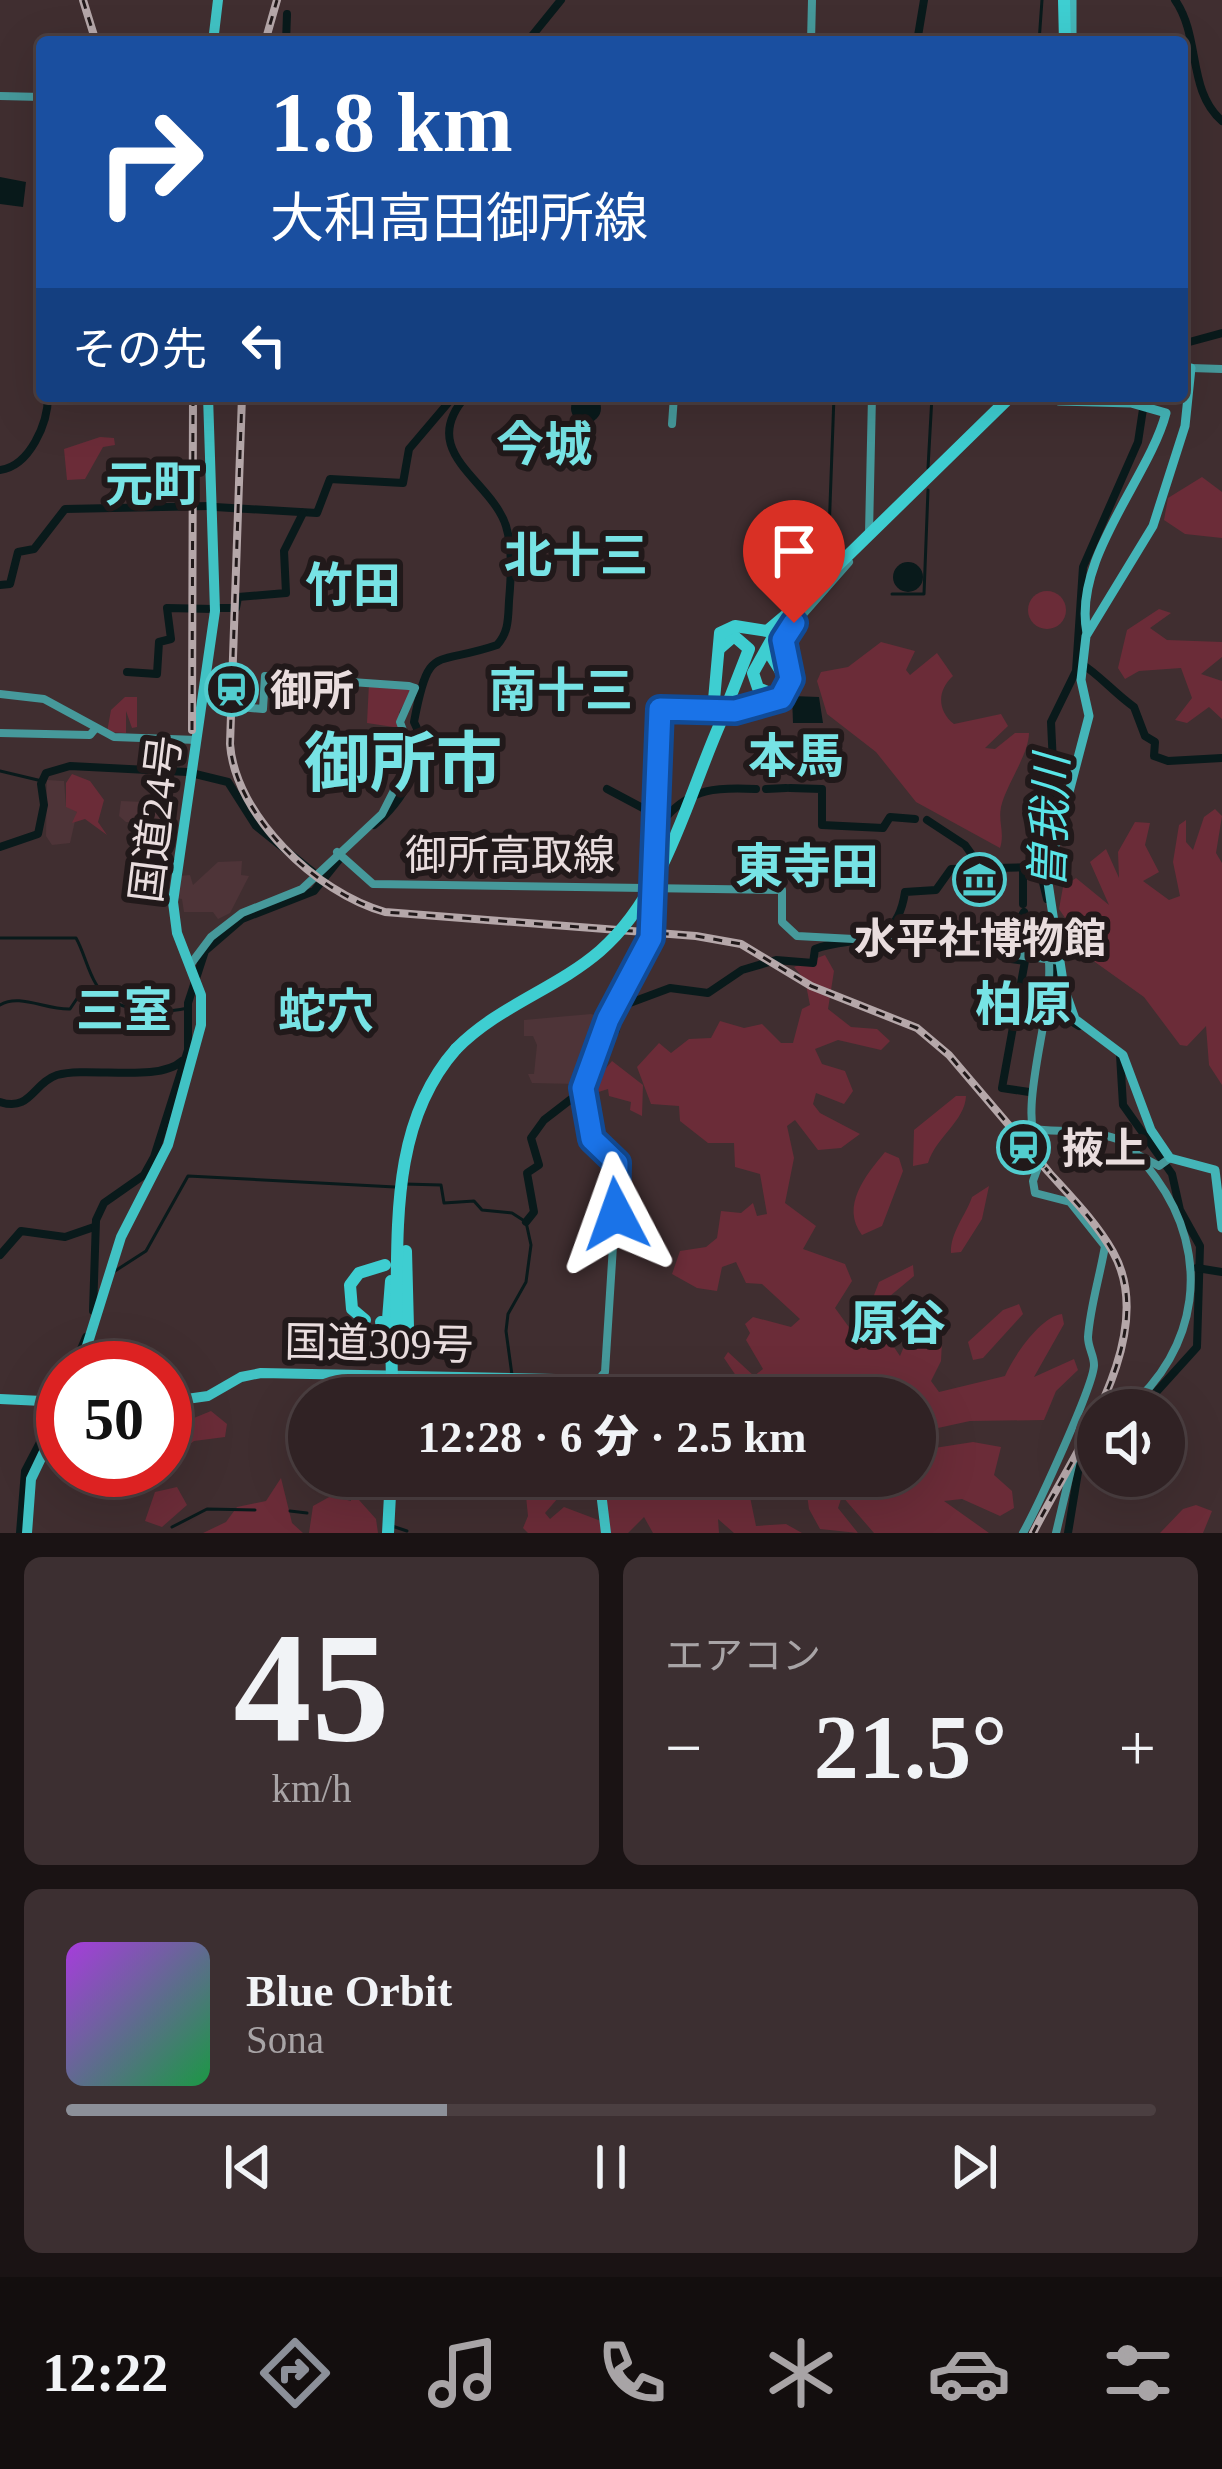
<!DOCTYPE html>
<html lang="ja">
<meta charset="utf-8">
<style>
:root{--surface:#302224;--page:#3c2f31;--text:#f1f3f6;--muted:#a8a4a6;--line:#4b3f41;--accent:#8c9099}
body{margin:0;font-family:"Times New Roman","Noto Sans JP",serif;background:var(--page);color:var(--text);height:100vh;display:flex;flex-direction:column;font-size:45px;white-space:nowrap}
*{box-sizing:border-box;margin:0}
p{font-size:39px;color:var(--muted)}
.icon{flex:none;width:66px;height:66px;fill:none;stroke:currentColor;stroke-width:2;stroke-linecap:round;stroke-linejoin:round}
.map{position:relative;height:1533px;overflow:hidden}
.side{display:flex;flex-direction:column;gap:24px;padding:24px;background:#1a1314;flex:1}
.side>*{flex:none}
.top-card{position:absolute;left:36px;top:36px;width:1152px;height:366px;border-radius:12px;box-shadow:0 12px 48px #0002,0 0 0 3px var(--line);background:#1a4fa0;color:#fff;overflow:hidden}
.fabs{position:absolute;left:1077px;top:1389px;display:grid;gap:24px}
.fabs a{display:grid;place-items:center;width:108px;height:108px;border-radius:50%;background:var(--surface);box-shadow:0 12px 48px #0002,0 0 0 3px var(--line);font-size:60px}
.speed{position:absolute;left:36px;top:1341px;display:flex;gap:24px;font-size:60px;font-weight:700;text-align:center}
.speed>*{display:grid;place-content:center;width:156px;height:156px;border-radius:50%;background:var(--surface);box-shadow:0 12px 48px #0002,0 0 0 3px var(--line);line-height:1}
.speed .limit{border:18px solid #d22;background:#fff;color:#111}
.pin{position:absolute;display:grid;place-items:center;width:102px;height:102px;color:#fff;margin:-123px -51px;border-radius:50% 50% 50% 0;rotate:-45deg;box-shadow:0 0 12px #0007}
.pin .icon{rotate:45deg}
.me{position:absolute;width:132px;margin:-66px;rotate:356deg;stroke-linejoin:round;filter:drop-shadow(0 0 9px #0008)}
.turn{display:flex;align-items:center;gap:42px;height:252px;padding:0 36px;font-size:54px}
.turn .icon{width:156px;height:156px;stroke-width:2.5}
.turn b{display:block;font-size:84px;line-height:102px}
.then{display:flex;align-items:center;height:114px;padding:0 36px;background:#0003;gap:24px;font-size:45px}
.big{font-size:90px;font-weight:800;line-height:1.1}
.side .tile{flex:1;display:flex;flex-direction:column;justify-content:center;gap:18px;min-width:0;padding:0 42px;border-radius:18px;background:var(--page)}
.side .dial{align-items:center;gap:0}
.dial b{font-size:156px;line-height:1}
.song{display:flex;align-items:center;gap:36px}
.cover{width:144px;height:144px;border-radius:18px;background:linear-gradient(135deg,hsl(280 70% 55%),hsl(140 70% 35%))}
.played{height:12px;border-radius:6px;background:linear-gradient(90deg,var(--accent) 35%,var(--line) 35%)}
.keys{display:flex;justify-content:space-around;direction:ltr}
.heat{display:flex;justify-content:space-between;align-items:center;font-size:66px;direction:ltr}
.side .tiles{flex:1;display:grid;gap:24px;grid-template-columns:1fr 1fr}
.tile:last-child{grid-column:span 2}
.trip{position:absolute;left:288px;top:1377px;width:648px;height:120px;border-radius:60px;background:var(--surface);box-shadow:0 12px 48px #0002,0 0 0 3px var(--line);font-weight:800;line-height:120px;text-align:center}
.dock{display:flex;height:192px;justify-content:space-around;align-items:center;background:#130e0e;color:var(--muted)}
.dock .icon{width:84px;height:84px}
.dock .active{color:var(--accent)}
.dock b{font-size:54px;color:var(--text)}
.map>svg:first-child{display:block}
.built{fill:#4e3438}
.green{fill:#6b2c38}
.water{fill:#091a1b}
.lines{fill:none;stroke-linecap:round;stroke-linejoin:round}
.stream{stroke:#091a1b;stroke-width:3}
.river{stroke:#091a1b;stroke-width:8}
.secondary{stroke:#46999b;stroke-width:8}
.primary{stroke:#44b5b8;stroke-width:9}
.trunk{stroke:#41c2c4;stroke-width:10}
.motorway{stroke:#3eced1;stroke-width:12}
.rail-casing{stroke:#b5a7a9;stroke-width:8}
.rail{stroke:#21191a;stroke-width:3;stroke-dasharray:9;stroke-linecap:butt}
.motorway-bridge{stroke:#3eced1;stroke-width:12}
.route-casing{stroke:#114b97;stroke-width:30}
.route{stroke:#1a73e8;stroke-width:21}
.labels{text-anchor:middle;stroke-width:12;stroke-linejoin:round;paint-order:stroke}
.poi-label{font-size:42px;font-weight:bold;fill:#e9ddde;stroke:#21191a;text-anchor:start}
.street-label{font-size:42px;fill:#e9ddde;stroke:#21191a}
.water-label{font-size:45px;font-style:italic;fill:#59e4e7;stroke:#21191a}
.quarter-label{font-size:48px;font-weight:bold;fill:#77e3e5;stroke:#21191a}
.town-label{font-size:66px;font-weight:bold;fill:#77e3e5;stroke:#21191a}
</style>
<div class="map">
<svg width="1222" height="1533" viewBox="0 0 1222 1533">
<rect width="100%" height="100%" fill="#402e30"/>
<g class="built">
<polygon points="47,780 64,781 66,806 77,812 70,843 52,845 46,836"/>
<polygon points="121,801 165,803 170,807 169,824 126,822 119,816"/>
<polygon points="242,861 241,875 249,876 230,913 218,919 213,912 184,912 182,899 176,898 179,876 190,875 193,885 218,862"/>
<polygon points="591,1014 607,1019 577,1084 532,1083 528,1074 534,1074 537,1045 533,1036 524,1036 524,1020"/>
</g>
<g class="green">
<polygon points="100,437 114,438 115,445 103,447 85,479 67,480 64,449"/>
<polygon points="1202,477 1222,492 1222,538 1185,534 1164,520 1168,498"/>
<circle cx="1047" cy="610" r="19"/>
<polygon points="1159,609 1171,613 1150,628 1167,640 1222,642 1222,657 1201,674 1222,681 1222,719 1209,707 1187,723 1175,720 1192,698 1181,668 1139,671 1125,679 1118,668 1127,630"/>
<path d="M881,642L915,651L906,670L910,675L937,653L953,676C937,690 937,711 954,724L1001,714L1008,726L985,748L995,749L1015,733H1029C1029,754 1006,785 1001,807C998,822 1005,833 1000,848L916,802L876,752L827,714L817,681L821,672L848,667Z"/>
<polygon points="369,683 413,689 399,712 400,728 367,723"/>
<polygon points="125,697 137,697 137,727 132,728 126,711 126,733 107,732 111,710"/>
<polygon points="72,774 90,781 104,800 98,822 107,835 85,819 72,823 77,812 66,807 66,783"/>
<polygon points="1215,809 1222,816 1216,853 1222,863 1222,1085 1209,1065 1206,1026 1187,1046 1180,1045 1144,997 1095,962 1059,909 1063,887 1076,878 1109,905 1090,862 1106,849 1119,878 1118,852 1135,822 1150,823 1145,845 1159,872 1143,881 1169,900 1180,896 1173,862 1179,825 1186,820 1186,842 1193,850 1204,817"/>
<path d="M825,955L834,971L828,1009L851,1027L877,1029L890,1041L881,1050L838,1040L815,1049L822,1064L845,1071L853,1091L844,1104L816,1093L813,1104L820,1113L860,1134L841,1148L818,1150L795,1120L787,1126L794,1158L785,1203L816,1226L803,1249L845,1264L852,1281L835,1308L851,1330L862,1327L879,1282L913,1265L914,1276L878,1306L873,1328L883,1331L900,1356L910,1332L932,1316L943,1321L941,1361L931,1381L939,1392L1005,1376C1013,1357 1041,1316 1062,1314L1064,1324L1034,1377L1074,1359L1078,1370L1056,1391L1044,1420L970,1421L915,1433V1398H751L724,1358L728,1352L754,1376L763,1369L746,1340L750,1333L745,1324L753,1317L791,1327L800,1319L762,1284L746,1283L736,1262L722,1267L717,1291L697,1288L672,1274L680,1251L706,1247L717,1238L721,1211L741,1213L753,1203L757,1216L767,1214L760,1174L735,1167L734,1143H708L680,1121L679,1106L651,1104L637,1067L659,1043L671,1053L689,1039L711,1038L720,1021L744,1028L762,1024L781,1043H793L802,1009L810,1005L805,980L794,967Z"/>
<polygon points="612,1061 643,1085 642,1116 630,1110 631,1102 609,1096 608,1089 592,1094 589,1088"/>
<path d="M956,1096H966C965,1121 936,1137 928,1163L913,1166L914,1130Z"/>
<path d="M885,1152L899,1158L903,1171L882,1226L862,1235C840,1206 866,1175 885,1152Z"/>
<path d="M989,1186L982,1219L961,1252L951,1253C950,1233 966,1215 972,1197Z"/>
<polygon points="1019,1304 1023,1314 983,1358 973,1360 968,1342 1003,1310"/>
<polygon points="211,1411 227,1424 225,1437 194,1441 171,1458 165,1421 189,1420"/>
<polygon points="973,1442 1001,1447 994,1475 1012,1491 1014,1508 1000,1516 962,1499 944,1501 989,1533 874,1533 842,1496 838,1508 858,1533 820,1529 809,1509 805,1480 788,1476 915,1476 915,1451"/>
<polygon points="351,1476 363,1476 359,1500 376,1519 378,1533 309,1533 313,1506 331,1496 351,1501"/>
<polygon points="524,1476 557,1478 558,1498 545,1513 550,1519 564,1507 601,1521 612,1476 650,1476 661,1485 681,1476 787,1476 749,1492 756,1526 786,1524 802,1533 734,1533 718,1519 719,1533 653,1533 644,1517 628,1533 528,1533 523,1528 528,1516"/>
<polygon points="281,1478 292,1523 303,1533 203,1533 226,1522 237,1507 266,1501"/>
<polygon points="177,1487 187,1505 162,1527 145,1521 155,1492"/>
<polygon points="1196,1505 1212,1511 1203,1533 1160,1533 1183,1509"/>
</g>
<g class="water">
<polygon points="0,177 26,182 23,207 0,204"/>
<circle cx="586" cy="408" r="15"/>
<circle cx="777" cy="577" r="16"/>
<circle cx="908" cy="577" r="15"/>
<polygon points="792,696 819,697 823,723 793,723"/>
</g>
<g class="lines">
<g class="stream">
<polyline points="1039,42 1042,0"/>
<polyline points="928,468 932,396"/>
<polyline points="763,558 828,560 834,396"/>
<polyline points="892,594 924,594 928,490"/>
<polyline points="0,771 42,781"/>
<path d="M0,938H76C84,952 87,969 96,984C112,1014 159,1014 188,1008"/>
<path d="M0,1005C19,993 46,1010 70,1009L78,997L100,992"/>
<polyline points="404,1184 441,1185 444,1203 474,1201 482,1210 512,1213 526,1222 531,1245 526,1282 508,1314 506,1331 512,1375"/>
<polyline points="115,1271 146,1251 188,1176 395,1187"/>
<polyline points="435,1398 447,1387 507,1388 512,1380"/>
<polyline points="290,1511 307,1513"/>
<polyline points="392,1526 407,1531"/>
<polyline points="172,1527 207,1509 255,1510"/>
</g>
<g class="river">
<path d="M1175,0C1201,37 1187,91 1222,121"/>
<polyline points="286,42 287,14"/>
<polyline points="527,42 561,0"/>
<polyline points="917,42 924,0"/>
<polyline points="1182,344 1222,333"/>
<path d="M0,470C30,466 48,423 48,396"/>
<polyline points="215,507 317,513 330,479 403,483 409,449 454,396"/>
<polyline points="0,585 10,584 18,552 34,549 65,509 210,506"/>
<polyline points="218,608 236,608 238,597 286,593 284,551 303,513"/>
<path d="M1079,662C1101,676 1112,691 1134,707L1145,736L1155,742L1154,756L1168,761L1222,758"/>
<polyline points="127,672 157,674 159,642 171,639 167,608 213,609"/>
<polyline points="790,788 822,789 822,825 883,828 890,817 915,819"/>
<polyline points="607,789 654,814"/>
<polyline points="766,789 786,788"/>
<path d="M657,816L666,817C692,788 717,787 756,789"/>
<polyline points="927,820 965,845 980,866"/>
<path d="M374,825C401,804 432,755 414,722C429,642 433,667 497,645C509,632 508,618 509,601C511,577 513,549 506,526C491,479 416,453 466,396"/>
<polyline points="0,847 38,834 44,805 41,784 46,773 70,766 187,772 228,782 256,826 318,876"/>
<polyline points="1047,899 1039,866 1041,829 1054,785 1051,722 1076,671 1083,567 1138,442 1145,396"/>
<polyline points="1023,904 1023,871"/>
<path d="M1051,931C1054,963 1047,1009 1079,1026"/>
<polyline points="1012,954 1012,931 1024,912"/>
<polyline points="1011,959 1025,961 1002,1088 1029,1092"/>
<polyline points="1120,1055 1123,1105 1172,1174 1180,1210 1200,1246 1197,1347 1140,1410"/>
<path d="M590,1073L616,1030L619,1007L670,988L708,993L742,970L776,960L813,963L815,949C854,934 896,953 905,892L936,890L951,869L1038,867"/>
<path d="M0,1102C31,1112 33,1083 57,1075C89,1066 158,1083 182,1061"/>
<polyline points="526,1222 534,1212 527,1173 539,1165 531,1138 544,1120 579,1093"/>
<polyline points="0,1255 21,1231 65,1237 94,1227"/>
<polyline points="1197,1268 1222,1272"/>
<polyline points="93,1311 96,1220 104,1203 144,1175 154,1157 188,1050 188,1003 205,951 242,919 314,891 342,856"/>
<polyline points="73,1368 86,1337"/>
<polyline points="20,1533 25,1471 62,1400"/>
<polyline points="1068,1533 1079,1466 1091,1444"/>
</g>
<g class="secondary">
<polyline points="811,42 812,0"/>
<polyline points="0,96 42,97"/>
<polyline points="1191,368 1222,369"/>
<polyline points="672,424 674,396"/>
<polyline points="869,533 872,396"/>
<polyline points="0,694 44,699 114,737 197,740"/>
<polyline points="0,733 90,735 95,729"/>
<polyline points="337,852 373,884 782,890 782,922 797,936 929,943 1060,961"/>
<polyline points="654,873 660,709 735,711 781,697 791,679 784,636 849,562"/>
<polyline points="190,965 211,937 242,913 302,889 382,814 412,755 400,722 415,688 409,686 265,676 263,709 239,707"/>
<path d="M1033,1129C1059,1132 1093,1130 1117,1139C1134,1146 1145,1164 1156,1178C1212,1255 1199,1350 1126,1410"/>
<polyline points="1140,1156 1159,1166 1170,1158"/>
<path d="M587,1393L605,1372L618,1167L613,1155L592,1139C567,1055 618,1024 646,954C655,933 653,910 654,888"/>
<path d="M1023,1533C1036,1510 1094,1385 1094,1365C1094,1355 1088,1348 1088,1337C1090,1307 1100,1276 1105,1246L1070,1202L1035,1193L1033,1181L1041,1159C1014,1109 1053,1022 1049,962"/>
<polyline points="1056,1533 1073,1461 1098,1431"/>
</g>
<g class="primary">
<polyline points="1072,42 1072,0"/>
<polyline points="1182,369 1191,368 1185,426 1153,526 1086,636 1081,680 1089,716 1047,876 1064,988 1075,1019 1123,1055 1151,1130 1170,1158 1215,1170 1222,1228"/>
<path d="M1059,396V401L1131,403L1166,413C1149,478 1072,559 1087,633"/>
</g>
<g class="trunk">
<polyline points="213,42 218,0"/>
<polyline points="80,1368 121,1237 168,1145 201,1025 201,995 177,933 173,902 215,611 208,396"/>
<polyline points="0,1399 63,1402"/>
<polyline points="165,1402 208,1396 241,1377 261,1373 555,1379 580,1384 588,1398"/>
<polyline points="599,1476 606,1533"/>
<polyline points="27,1533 31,1479 63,1412"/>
</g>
<g class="motorway">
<polyline points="1064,0 1065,42"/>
<polyline points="719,649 734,636 749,649 726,708"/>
<polyline points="770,654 785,678 781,688 770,693 758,688 753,673 778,628"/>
<polyline points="713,711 720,633 735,626 767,631 786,615"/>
<polyline points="406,1251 408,1327"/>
<polyline points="365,1320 352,1309 350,1285 359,1273 385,1265"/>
<polyline points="387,1332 391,1281"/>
<path d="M396,1336C399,1238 387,1127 456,1049"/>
<polyline points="395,1398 396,1382"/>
<polyline points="388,1533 391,1476"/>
</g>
<defs>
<g id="rail">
<polyline points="83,0 96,42"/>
<polyline points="265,42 277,0"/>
<path d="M242,396L230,744C235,815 316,893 385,912L696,936L741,944L811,986L917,1028L949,1055L1048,1171"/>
<polyline points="192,730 193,396"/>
<path d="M1033,1533C1071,1456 1161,1337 1113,1252C1094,1218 1062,1188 1037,1159"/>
</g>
</defs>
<use href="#rail" class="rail-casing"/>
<use href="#rail" class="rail"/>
<g class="motorway-bridge">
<polyline points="785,617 1011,396"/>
<path d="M456,1049C498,1006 556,989 600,951C669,891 689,788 727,708"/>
<polyline points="381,1322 391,1334 392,1382"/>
</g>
</g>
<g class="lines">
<defs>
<polyline id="route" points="616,1214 617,1163 592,1139 583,1088 608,1019 651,938 660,709 735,711 781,698 791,679 783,640 794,623"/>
</defs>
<use href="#route" class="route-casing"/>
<use href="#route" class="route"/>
</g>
<defs>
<symbol id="station-ring" viewBox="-11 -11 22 22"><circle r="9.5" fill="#21191a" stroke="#52cdcf" stroke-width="1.5"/><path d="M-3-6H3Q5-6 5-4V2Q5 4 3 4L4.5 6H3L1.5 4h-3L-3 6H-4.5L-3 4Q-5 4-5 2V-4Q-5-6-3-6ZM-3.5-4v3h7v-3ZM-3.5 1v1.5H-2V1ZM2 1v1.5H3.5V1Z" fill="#52cdcf"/></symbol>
<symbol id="museum-ring" viewBox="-11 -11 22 22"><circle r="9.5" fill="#21191a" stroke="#52cdcf" stroke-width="1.5"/><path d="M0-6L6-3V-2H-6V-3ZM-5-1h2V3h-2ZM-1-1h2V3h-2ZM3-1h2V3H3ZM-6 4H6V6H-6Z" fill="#52cdcf"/></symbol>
</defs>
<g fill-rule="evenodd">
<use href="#station-ring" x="202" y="660" width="59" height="59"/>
<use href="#museum-ring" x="950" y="850" width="59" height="59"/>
<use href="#station-ring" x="994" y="1118" width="59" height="59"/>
</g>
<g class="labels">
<g class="poi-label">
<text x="270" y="705">御所</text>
<text x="980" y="953" text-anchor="middle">水平社博物館</text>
<text x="1062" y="1163">掖上</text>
</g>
<g class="street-label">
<text transform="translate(155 819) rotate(-83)" y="15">国道24号</text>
<text x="510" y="870">御所高取線</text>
<text transform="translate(379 1343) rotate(1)" y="15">国道309号</text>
</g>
<g class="water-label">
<text transform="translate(1049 822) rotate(-88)" y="16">曽我川</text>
</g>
<g class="quarter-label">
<text x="544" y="461">今城</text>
<text x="153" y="501">元町</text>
<text x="576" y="572">北十三</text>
<text x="353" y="602">竹田</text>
<text x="561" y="707">南十三</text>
<text x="796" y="773">本馬</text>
<text x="807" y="883">東寺田</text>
<text x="1023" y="1021">柏原</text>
<text x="124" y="1027">三室</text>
<text x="326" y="1028">蛇穴</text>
<text x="898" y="1340">原谷</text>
</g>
<g class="town-label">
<text x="403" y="786">御所市</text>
</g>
</g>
</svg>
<div class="fabs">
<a><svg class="icon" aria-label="sound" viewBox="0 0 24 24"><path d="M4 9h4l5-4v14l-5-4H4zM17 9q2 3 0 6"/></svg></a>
</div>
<div class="speed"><div class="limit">50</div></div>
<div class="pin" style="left:794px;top:623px;background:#d93025"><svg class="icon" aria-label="arrive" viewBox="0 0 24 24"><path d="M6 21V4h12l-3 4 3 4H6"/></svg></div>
<svg class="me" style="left:616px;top:1214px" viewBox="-20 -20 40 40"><path d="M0-17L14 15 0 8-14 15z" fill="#1a73e8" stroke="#fff" stroke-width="4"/></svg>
<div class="trip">12:28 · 6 分 · 2.5 km</div>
<div class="top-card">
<div class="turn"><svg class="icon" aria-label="right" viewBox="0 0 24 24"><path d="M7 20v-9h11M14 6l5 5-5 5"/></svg><div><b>1.8 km</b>大和高田御所線</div></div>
<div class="then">その先<svg class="icon" aria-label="left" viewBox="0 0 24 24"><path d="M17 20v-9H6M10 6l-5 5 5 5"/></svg></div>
</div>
</div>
<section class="side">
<div class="tiles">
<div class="tile dial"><b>45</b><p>km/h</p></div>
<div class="tile"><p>エアコン</p>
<div class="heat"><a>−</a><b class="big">21.5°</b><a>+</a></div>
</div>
<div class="tile">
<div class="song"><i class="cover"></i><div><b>Blue Orbit</b><p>Sona</p></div></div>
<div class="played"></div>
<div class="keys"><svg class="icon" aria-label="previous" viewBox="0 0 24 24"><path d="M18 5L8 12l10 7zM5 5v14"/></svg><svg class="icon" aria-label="pause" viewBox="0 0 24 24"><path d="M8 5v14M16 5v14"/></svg><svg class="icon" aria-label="next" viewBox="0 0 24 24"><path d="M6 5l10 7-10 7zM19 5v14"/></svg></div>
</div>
</div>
</section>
<nav class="dock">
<b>12:22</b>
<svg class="icon active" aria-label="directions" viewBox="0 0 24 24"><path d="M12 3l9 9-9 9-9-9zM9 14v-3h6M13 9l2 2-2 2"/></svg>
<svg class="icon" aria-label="music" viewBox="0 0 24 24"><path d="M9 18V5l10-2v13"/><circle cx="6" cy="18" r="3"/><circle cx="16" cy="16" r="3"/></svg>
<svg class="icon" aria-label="phone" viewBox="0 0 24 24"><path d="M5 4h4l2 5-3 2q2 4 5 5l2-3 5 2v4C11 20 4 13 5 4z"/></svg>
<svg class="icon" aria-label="climate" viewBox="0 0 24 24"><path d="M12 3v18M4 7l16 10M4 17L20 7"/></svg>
<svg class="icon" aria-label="car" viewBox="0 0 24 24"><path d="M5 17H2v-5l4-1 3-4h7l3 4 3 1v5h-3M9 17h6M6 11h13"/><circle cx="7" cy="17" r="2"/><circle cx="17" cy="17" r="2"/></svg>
<svg class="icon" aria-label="filters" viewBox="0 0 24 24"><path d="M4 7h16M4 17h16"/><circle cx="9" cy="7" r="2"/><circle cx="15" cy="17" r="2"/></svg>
</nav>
